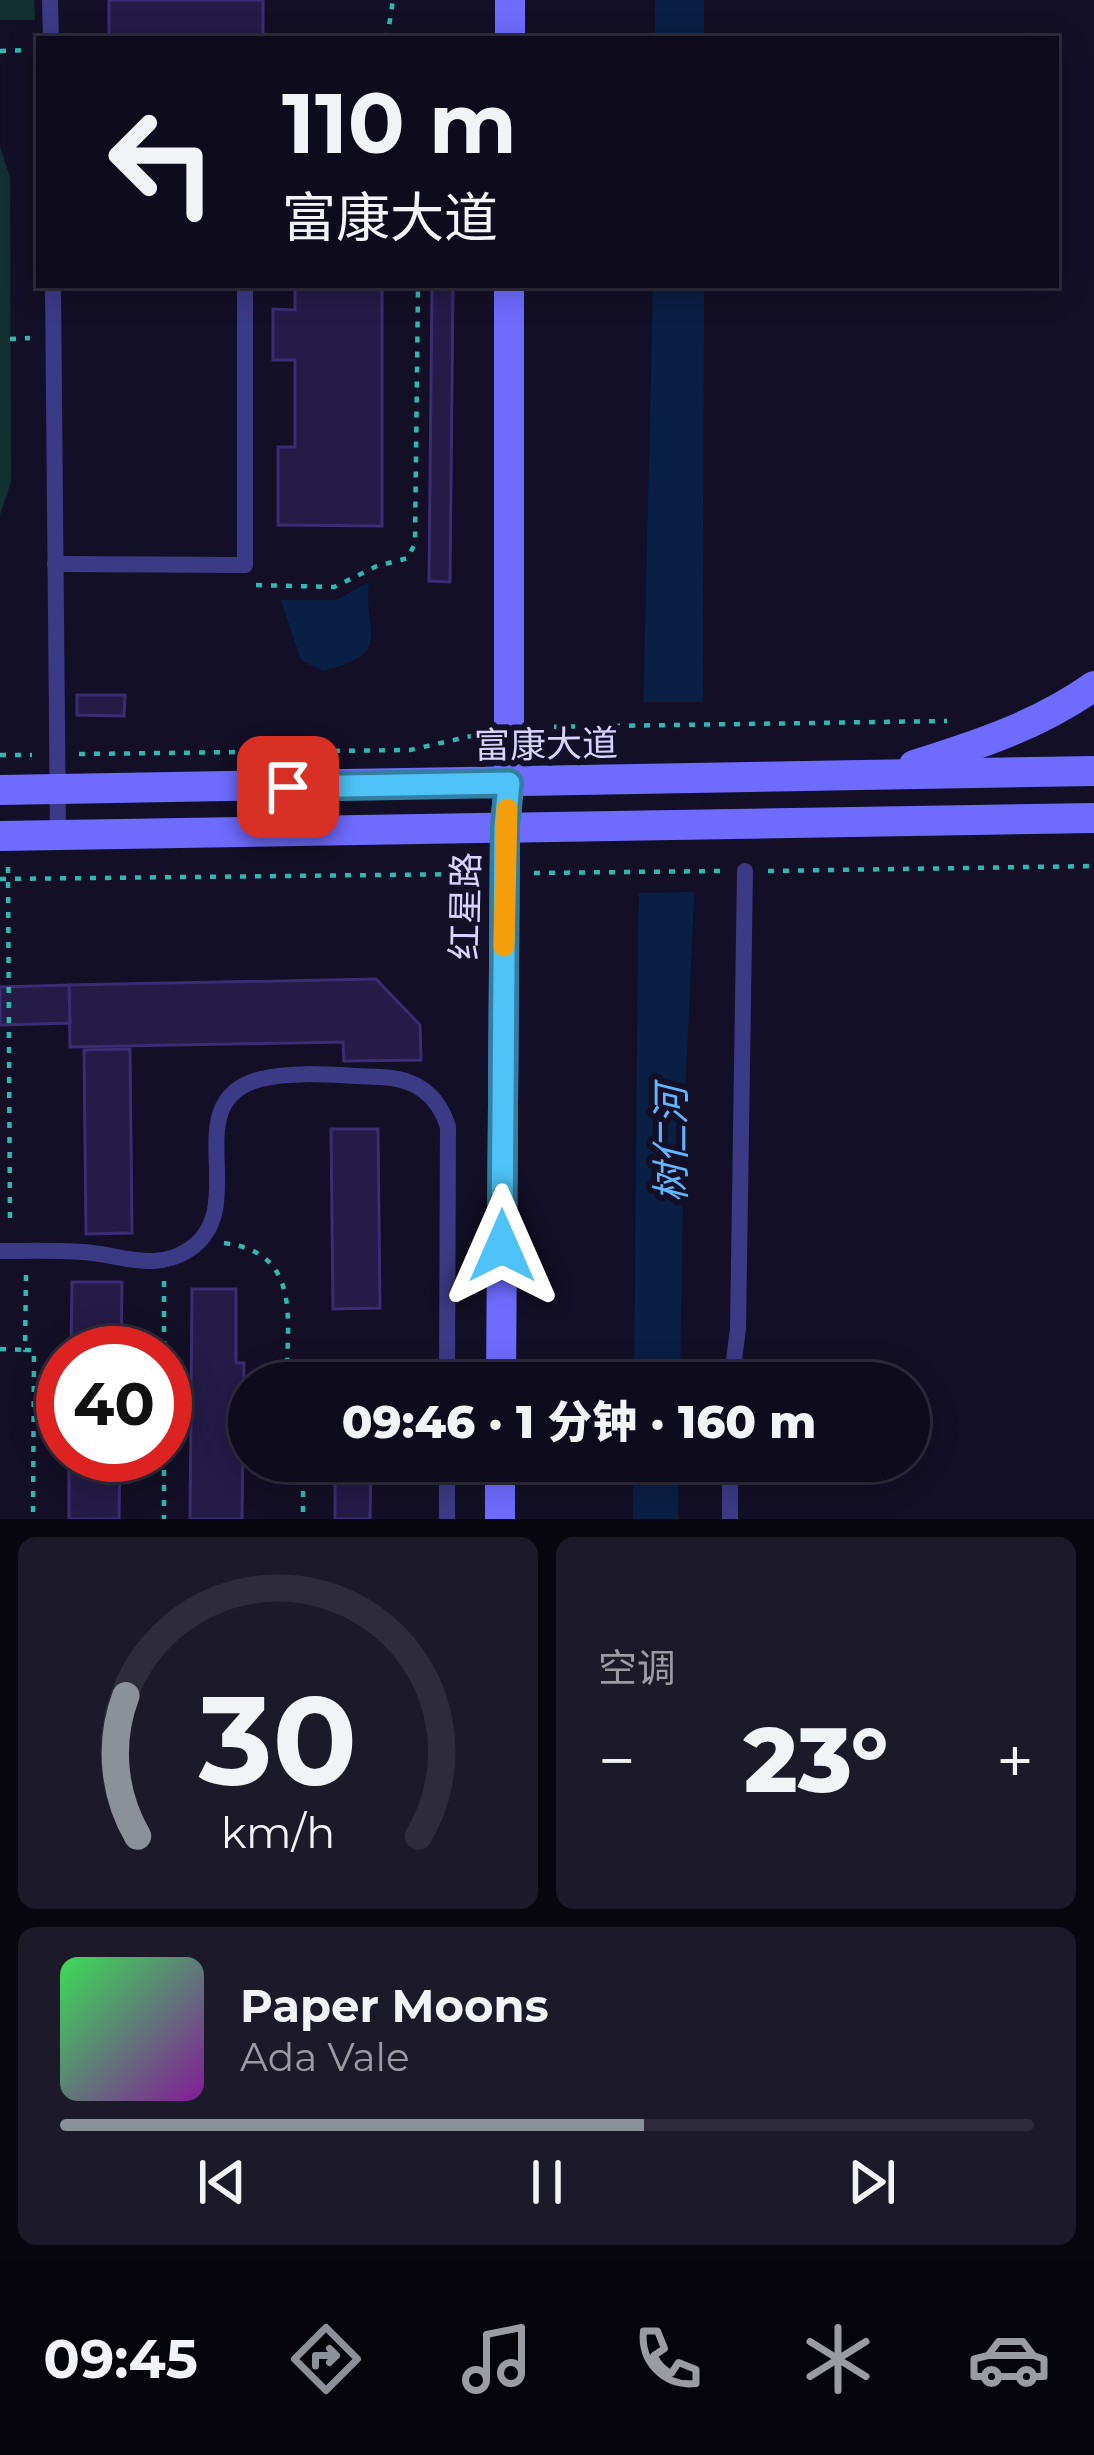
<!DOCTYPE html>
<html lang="zh">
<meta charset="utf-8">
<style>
:root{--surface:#0e0b1c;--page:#1c1929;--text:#f1f3f6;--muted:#9b9ba3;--line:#2e2b3b;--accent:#8c9099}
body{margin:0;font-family:Montserrat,"Noto Sans SC",sans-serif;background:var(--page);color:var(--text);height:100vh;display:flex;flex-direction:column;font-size:45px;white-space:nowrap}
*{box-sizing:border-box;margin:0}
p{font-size:39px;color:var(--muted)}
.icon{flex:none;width:66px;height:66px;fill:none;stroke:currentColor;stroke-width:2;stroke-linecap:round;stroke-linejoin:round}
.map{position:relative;height:1519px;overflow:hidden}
.drawer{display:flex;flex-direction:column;gap:18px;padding:18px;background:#08060f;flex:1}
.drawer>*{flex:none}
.hud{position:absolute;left:36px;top:36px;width:1023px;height:252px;border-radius:0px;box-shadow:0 6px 30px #0003,0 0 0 3px var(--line);background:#0e0b1c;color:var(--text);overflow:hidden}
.speed{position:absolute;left:36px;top:1326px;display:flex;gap:24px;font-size:60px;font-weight:700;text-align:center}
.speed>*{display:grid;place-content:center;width:156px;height:156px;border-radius:50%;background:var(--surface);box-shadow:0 6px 30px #0003,0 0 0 3px var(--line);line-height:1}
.speed .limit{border:18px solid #d22;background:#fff;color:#111}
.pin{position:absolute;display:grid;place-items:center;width:102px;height:102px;color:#fff;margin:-51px;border-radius:24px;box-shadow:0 6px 18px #0006}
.me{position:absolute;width:132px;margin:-66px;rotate:0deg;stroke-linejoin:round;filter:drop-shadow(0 0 9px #0008)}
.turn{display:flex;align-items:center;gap:42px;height:252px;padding:0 48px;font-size:54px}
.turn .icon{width:156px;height:156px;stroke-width:2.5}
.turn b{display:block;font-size:84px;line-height:102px}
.big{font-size:90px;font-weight:800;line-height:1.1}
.drawer .tile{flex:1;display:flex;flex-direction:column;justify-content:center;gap:18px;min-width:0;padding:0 42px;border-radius:18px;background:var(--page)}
.drawer .dial{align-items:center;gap:0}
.dial svg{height:312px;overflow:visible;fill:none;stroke:var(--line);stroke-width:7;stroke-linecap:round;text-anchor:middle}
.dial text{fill:var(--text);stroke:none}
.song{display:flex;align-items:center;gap:36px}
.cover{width:144px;height:144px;border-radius:18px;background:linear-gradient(135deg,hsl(130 70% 55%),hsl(290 70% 35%))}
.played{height:12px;border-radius:6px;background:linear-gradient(90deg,var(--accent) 60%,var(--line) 60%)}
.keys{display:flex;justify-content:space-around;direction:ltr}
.heat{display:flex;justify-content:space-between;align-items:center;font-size:66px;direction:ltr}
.drawer .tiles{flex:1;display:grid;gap:18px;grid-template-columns:1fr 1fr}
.tile:last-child{grid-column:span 2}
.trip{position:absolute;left:228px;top:1362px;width:702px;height:120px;border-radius:60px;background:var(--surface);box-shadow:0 6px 30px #0003,0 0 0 3px var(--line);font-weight:800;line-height:120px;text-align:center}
.tabs{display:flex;height:192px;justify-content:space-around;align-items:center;background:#06040b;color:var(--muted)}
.tabs .icon{width:84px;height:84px}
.tabs .current{color:var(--accent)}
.tabs b{font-size:54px;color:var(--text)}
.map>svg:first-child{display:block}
.green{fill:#12302f}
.water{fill:#0a1f44}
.pier{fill:#130f26}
.building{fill:#241b47;stroke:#3b2d73;stroke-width:3}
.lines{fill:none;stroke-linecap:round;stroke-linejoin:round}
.path{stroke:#2fb8b0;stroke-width:4.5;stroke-dasharray:6 9;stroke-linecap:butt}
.lane{stroke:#3d3a85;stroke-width:16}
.secondary{stroke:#6f6bff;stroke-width:30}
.route-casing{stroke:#337fa1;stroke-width:30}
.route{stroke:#4fc3f7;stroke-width:21}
.slow{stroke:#f59e0b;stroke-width:21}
.labels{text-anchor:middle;stroke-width:12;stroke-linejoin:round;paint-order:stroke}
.street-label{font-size:36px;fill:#d9d4ff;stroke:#130f26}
.water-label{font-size:39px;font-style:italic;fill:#62b6ff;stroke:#130f26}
</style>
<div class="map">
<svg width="1094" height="1519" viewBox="0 0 1094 1519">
<rect width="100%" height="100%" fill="#130f26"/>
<g class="green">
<polygon points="0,0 34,0 35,20 0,20"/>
<polygon points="0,147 10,177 11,482 0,515"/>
</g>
<g class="water">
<rect x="655" y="0" width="49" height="39"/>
<polygon points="653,285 704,285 703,698 684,1121 680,1383 634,1383 638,938"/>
<path d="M369,582C362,631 397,653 323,671L301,660L281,600H336Z"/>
<polygon points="633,1461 679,1461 678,1519 633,1519"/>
</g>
<polygon class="pier" points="639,702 708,702 700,892 634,893"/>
<g class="building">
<rect x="109" y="0" width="154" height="39"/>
<polygon points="295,285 382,285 382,526 278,525 278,447 295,447 295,360 273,360 273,309 295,310"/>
<polygon points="432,285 453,285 450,582 429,581"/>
<polygon points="77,695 125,695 124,716 77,715"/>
<polygon points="376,979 420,1025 421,1060 344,1061 343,1042 70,1047 69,985"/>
<polygon points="69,985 70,1023 0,1025 0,987"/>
<polygon points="130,1049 132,1233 86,1234 84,1050"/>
<polygon points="331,1129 378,1129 380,1308 333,1309"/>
<polygon points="72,1282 122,1282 121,1353 71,1353"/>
<polygon points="192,1289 236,1289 236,1363 244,1363 242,1519 190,1519"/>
<rect x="335" y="1373" width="36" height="10"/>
<polygon points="69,1455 120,1455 119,1519 69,1519"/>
<polygon points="335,1461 371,1461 370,1519 335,1519"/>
</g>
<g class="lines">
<g class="path">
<polyline points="387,39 393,0"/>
<polyline points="0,51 30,50"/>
<polyline points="10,339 30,338"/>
<polyline points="256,585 334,587 377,566 408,558 415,543 418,285"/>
<polyline points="539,727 947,721"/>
<polyline points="79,754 410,750 480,734"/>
<polyline points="0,755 32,755"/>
<polyline points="8,867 10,1227"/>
<polyline points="768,871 1094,866"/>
<polyline points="534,873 720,871"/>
<polyline points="0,879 474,874"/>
<path d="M224,1243C304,1253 286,1322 287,1383"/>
<polyline points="26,1275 25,1350 34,1350 33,1519"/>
<polyline points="164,1281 164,1353"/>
<polyline points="0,1349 25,1350"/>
<polyline points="164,1455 164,1519"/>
<polyline points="303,1461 303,1519"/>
</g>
<g class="lane">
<polyline points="50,0 51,39"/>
<polyline points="53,285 58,835"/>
<polyline points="55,564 245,565 245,285"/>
<path d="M0,1251C27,1251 55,1250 83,1252C120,1254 155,1273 190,1249C253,1206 174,1101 261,1079C297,1070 343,1076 380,1077C415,1078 438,1094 448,1127L447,1383"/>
<polyline points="731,1383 738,1329 745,871"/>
<polyline points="447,1519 447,1461"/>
<polyline points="730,1519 730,1461"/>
</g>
<g class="secondary">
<polyline points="510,39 510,0"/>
<path d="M914,765C978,745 1039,725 1094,686"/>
<polyline points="0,790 1094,771"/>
<polyline points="0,836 1094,818"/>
<polyline points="501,1383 505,827 509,783 509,285"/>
<polyline points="500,1519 500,1461"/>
</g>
</g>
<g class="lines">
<defs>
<polyline id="route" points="288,787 509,783 505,827 502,1246"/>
</defs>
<use href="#route" class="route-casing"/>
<use href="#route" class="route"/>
<polyline class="slow" points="504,946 507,809"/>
</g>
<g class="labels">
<g class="street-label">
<text transform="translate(546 744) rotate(-1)" y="13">富康大道</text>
<text transform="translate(465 906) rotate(-89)" y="13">红星路</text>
</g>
<g class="water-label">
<text transform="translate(671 1144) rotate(-90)" y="14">树仁河</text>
</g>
</g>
</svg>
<div class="speed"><div class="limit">40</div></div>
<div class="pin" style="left:288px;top:787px;background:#d93025"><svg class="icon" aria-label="arrive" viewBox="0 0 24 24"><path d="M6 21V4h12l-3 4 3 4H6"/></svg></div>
<svg class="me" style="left:502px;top:1246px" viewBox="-20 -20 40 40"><path d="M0-17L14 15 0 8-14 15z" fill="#4fc3f7" stroke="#fff" stroke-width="4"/></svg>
<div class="trip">09:46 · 1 分钟 · 160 m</div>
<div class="hud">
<div class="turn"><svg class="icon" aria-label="left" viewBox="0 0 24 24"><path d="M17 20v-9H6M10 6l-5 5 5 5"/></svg><div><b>110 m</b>富康大道</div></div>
</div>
</div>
<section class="drawer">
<div class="tiles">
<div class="tile dial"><svg viewBox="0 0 100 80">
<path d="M14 69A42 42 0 1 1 86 69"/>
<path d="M14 69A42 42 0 0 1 11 33" stroke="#8c9099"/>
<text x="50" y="56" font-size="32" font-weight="700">30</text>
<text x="50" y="72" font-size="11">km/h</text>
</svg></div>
<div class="tile"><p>空调</p>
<div class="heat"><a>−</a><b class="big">23°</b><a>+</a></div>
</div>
<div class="tile">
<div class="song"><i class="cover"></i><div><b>Paper Moons</b><p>Ada Vale</p></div></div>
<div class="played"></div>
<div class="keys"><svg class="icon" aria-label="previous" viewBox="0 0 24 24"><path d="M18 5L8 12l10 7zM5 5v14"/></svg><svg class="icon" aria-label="pause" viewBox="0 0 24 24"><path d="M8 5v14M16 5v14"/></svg><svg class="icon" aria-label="next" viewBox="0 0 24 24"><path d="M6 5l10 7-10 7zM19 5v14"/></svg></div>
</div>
</div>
</section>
<nav class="tabs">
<b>09:45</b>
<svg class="icon current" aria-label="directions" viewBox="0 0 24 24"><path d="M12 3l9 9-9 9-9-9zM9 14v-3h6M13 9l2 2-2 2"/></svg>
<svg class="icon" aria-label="music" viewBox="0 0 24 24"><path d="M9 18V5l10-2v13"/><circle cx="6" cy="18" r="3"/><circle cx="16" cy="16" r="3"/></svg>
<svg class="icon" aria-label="phone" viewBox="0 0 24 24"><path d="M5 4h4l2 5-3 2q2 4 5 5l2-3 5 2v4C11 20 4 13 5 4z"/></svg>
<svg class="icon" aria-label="climate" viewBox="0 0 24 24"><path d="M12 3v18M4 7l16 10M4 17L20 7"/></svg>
<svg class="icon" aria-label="car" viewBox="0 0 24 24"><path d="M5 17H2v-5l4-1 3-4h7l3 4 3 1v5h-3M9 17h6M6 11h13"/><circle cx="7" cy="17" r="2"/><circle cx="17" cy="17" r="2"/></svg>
</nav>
